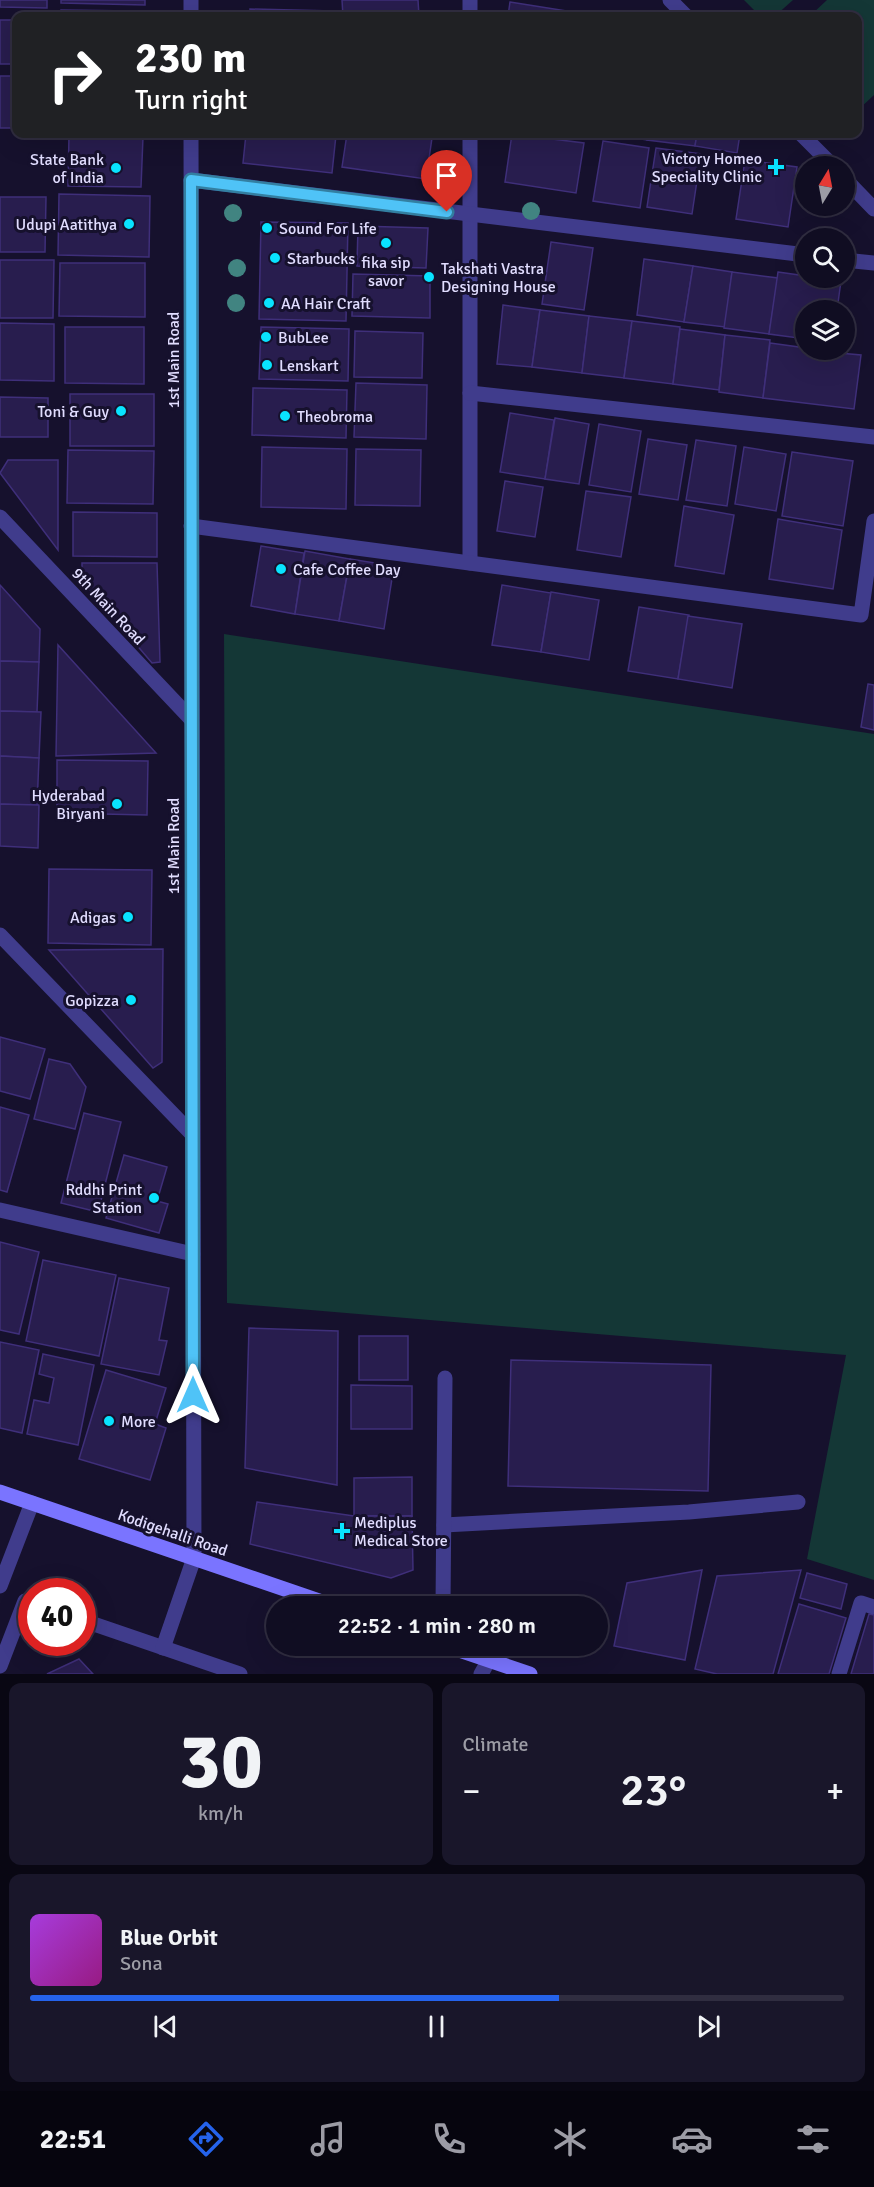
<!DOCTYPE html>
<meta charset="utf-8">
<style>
:root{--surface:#100d22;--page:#19162a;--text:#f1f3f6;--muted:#9c9ca5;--line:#302d40;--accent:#2563eb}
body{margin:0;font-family:Signika,sans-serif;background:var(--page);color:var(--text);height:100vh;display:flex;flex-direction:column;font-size:22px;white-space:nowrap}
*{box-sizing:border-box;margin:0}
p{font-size:20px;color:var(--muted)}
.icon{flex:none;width:33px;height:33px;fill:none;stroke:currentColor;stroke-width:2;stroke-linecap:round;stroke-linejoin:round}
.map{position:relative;height:1674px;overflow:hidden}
.side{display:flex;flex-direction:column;gap:9px;padding:9px;background:#090713;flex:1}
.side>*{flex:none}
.guide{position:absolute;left:12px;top:12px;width:850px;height:126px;border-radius:12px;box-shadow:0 6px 24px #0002,0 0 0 2px var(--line);background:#202124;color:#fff;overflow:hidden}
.needle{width:39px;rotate:10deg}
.fabs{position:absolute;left:795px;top:156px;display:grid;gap:12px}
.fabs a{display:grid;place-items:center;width:60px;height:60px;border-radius:50%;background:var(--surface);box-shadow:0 6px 24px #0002,0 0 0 2px var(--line);font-size:30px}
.speed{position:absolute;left:18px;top:1578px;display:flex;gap:12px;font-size:30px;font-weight:700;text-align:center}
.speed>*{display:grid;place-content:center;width:78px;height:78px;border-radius:50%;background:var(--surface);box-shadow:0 6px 24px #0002,0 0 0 2px var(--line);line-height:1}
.speed .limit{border:9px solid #d22;background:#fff;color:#111}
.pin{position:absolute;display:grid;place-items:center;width:51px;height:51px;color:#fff;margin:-62px -26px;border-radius:50% 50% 50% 0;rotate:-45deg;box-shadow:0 0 6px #0007}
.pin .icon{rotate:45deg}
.me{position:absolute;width:66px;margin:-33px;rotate:0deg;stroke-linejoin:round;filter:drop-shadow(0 0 4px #0008)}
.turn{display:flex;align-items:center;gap:21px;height:126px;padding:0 24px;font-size:27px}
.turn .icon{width:78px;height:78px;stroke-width:2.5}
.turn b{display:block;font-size:42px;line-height:51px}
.big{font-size:45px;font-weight:600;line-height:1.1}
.side .widget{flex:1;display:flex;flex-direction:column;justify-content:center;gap:9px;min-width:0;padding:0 21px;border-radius:12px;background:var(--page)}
.side .dial{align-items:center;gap:0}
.dial b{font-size:78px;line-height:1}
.song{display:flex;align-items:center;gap:18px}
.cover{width:72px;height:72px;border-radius:9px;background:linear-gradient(135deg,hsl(280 70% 55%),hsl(310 70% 35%))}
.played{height:6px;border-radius:3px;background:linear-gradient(90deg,var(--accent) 65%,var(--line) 65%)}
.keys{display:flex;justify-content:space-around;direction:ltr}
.heat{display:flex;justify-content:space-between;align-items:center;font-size:33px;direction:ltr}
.side .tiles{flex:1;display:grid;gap:9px;grid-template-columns:1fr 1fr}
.widget:last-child{grid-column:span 2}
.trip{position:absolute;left:266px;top:1596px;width:342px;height:60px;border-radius:30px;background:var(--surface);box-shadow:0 6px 24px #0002,0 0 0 2px var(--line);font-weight:600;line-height:60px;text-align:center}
.tab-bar{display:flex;height:96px;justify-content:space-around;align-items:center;background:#06050e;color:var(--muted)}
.tab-bar .icon{width:42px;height:42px}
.tab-bar .selected{color:var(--accent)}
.tab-bar b{font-size:27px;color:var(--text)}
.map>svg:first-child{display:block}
.green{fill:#143736}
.building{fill:#281d4e;stroke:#3f2f7a;stroke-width:1.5}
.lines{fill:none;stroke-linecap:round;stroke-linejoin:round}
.service{stroke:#403c8c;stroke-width:15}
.minor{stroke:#403c8c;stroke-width:15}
.tertiary{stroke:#403c8c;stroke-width:15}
.secondary{stroke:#7a74ff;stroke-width:15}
.tree{fill:#418481}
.route-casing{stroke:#337fa1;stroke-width:15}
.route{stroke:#4fc3f7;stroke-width:10}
.poi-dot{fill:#09e3ff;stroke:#16112d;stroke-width:2}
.labels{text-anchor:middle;stroke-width:6;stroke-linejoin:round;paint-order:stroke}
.poi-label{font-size:16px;fill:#e1ddff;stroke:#16112d;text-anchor:start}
.street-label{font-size:16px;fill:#e1ddff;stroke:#16112d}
</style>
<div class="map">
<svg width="874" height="1674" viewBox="0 0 874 1674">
<rect width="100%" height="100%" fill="#16112d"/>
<g class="green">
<polygon points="744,0 793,0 775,16 760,16"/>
<polygon points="827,0 874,0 874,95 858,110 858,16 810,16"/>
<polygon points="224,634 874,734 874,1580 807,1559 846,1355 227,1303"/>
</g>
<g class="building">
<polygon points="0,0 47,0 47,8 0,7"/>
<polygon points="61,0 145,0 145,5 61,3"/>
<polygon points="342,0 418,0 419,16 343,16"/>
<polygon points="510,2 598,16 508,16"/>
<polygon points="250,9 333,11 333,16 250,16"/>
<polygon points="61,10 132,11 132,16 61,16"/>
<rect x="0" y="20" width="16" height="44"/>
<rect x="0" y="76" width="16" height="52"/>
<polygon points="246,134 336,135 332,173 243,163"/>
<polygon points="347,134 401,134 432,138 426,179 342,167"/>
<polygon points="512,134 584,143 576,193 505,182"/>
<polygon points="607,134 648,134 647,140"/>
<polygon points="648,134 697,134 695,146 647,140"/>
<polygon points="697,134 740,134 737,153 695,146"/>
<polygon points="69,135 143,137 141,187 68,186"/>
<polygon points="603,141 649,148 640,208 593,201"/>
<polygon points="656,148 701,154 692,214 647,207"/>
<polygon points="745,160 797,167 788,227 736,219"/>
<polygon points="59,194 150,196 149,257 58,255"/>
<polygon points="0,197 46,197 45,252 0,252"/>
<polygon points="261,222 348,223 346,321 259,319"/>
<polygon points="358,226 428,228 426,268 357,266"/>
<polygon points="551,242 593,248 584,310 542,304"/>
<polygon points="644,259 693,266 684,322 637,315"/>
<polygon points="0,260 54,260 53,318 0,318"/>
<polygon points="60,263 145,263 145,317 59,316"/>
<polygon points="693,266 732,272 725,327 684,322"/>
<polygon points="732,272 778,278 769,334 724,328"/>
<polygon points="778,272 806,276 806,278 841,281 837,310 806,310 806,339 769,334"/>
<polygon points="353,274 430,276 430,318 352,316"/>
<polygon points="503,305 540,310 532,367 497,364"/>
<polygon points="540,310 589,316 582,373 532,367"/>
<polygon points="589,316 632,321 624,378 582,373"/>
<polygon points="632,321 680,327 673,384 624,378"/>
<polygon points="0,323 54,324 54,381 0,380"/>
<polygon points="65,327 144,327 144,384 65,383"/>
<polygon points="261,327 349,329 348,381 259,379"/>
<polygon points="680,329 725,335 719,390 673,384"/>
<polygon points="355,331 423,333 422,378 354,377"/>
<polygon points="725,335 770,340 763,398 719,392"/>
<polygon points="770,343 806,348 806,350 861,355 854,409 763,398"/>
<polygon points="356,383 427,385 426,439 354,437"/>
<polygon points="253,388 347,390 346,438 252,435"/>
<rect x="70" y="394" width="84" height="52"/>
<polygon points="0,397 48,398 48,437 0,437"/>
<polygon points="510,413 554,420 545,479 500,472"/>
<polygon points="555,418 589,424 579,484 545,479"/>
<polygon points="599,424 641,431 631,492 589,485"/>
<polygon points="648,439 687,445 678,500 639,494"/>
<polygon points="696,440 736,446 727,506 686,500"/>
<polygon points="262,447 347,449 346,509 261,507"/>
<polygon points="744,447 786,454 776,511 735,504"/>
<polygon points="356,449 421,450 420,506 355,505"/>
<polygon points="68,450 154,451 153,504 67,503"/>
<polygon points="792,452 853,461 843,526 782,516"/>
<polygon points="8,460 58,460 58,550 0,473"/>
<polygon points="505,481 543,487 535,537 497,531"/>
<polygon points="586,491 631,497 621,557 577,550"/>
<polygon points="684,506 734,515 724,574 675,566"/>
<polygon points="73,512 157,513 157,557 73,556"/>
<polygon points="778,519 842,530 833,589 769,579"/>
<polygon points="261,546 304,553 295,614 251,606"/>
<polygon points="305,551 350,559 339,621 295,614"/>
<polygon points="350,559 394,566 384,629 339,621"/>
<polygon points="82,563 157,563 160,662 152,663 82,581"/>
<polygon points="0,585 40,629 39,662 0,661"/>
<polygon points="502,585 551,593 541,652 492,645"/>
<polygon points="551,592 599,600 589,660 541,652"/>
<polygon points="639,607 689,615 678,679 628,671"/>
<polygon points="688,616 742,624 732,688 678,679"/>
<polygon points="58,645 156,753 56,756"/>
<polygon points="0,661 39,662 37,712 0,711"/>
<polygon points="868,684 874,685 874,730 861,727"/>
<polygon points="0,711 41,712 39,758 0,756"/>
<polygon points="0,756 39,758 37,806 0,804"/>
<polygon points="57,760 148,761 147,815 57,813"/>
<polygon points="0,804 39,805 38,848 0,846"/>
<polygon points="49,869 152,870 151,945 48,943"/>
<polygon points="163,949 162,1062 153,1068 49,950"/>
<polygon points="0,1037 45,1049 30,1099 0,1091"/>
<polygon points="49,1059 70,1064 86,1087 75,1129 34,1119"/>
<polygon points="0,1107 29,1115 7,1192 0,1190"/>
<polygon points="84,1113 121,1122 98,1212 61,1203"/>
<polygon points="124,1155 167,1167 157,1201 168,1204 159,1233 106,1218"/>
<polygon points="0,1242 39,1252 19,1334 0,1330"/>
<polygon points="43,1260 116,1275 99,1356 26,1341"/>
<polygon points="119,1278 169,1288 159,1340 167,1341 159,1375 101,1364"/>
<polygon points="249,1328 338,1331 337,1485 245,1468"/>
<rect x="359" y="1336" width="49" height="44"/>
<polygon points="0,1342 39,1350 22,1433 0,1428"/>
<polygon points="43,1354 94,1365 78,1445 27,1434 34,1400 49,1403 54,1378 39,1374"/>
<polygon points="511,1360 711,1365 708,1491 508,1486"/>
<polygon points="106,1370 166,1388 155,1424 166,1428 150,1480 79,1459"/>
<polygon points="351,1385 412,1386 412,1429 351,1429"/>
<polygon points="412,1477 412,1516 354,1516 354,1478"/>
<polygon points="257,1502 354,1516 412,1516 413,1570 391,1578 250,1544"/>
<polygon points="702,1570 685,1660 614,1646 627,1583"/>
<polygon points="801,1570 773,1674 717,1674 695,1669 717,1576"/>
<polygon points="807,1573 847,1584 841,1609 800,1598"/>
<polygon points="799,1604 846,1618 829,1674 778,1674"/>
<polygon points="869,1614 874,1615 874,1674 851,1674"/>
<polygon points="79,1659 93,1674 47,1674"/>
</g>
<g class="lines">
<g class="service">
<polyline points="444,1525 689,1512 798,1502"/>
<polyline points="443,1606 445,1378"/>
</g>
<g class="minor">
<polyline points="470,0 470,16"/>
<polyline points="470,134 470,563"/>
<polyline points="191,180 806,255"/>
<polyline points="844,260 874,263"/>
<polyline points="470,393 874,437"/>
<polyline points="0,517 191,719"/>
<polyline points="191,526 861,615 874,521"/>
<polyline points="0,935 192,1134"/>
<polyline points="0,1210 193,1254"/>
<polyline points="0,1586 32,1503"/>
<polyline points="82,1620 240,1674"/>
<polyline points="163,1648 194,1558"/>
<polyline points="0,1666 25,1601 32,1603"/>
<polyline points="481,1674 489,1660"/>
<polyline points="839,1674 861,1603 874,1607"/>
</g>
<g class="tertiary">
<polyline points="191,0 191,16"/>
<polyline points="670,0 686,16"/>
<polyline points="191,134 194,1558"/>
<polyline points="801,134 833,166"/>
<polyline points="844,178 874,209"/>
</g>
<g class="secondary">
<polyline points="0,1492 334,1606"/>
<polyline points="447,1646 530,1674"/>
</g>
</g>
<g class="tree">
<circle cx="531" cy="211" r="9"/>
<circle cx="233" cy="213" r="9"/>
<circle cx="237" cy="268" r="9"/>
<circle cx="236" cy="303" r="9"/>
</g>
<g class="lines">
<defs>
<polyline id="route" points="193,1395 191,180 447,212"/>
</defs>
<use href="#route" class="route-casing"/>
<use href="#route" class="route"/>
</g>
<g class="poi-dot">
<path d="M773 158h6v6h6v6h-6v6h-6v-6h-6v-6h6z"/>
<circle cx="116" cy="168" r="6"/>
<circle cx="129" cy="224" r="6"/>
<circle cx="267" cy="228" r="6"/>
<circle cx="386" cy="243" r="6"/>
<circle cx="275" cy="258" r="6"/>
<circle cx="429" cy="277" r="6"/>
<circle cx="269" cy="303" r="6"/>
<circle cx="266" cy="337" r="6"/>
<circle cx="267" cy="365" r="6"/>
<circle cx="121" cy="411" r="6"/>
<circle cx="285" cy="416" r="6"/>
<circle cx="281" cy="569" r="6"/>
<circle cx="117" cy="804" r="6"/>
<circle cx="128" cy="917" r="6"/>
<circle cx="131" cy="1000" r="6"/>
<circle cx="154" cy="1198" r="6"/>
<circle cx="109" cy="1421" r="6"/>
<path d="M339 1522h6v6h6v6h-6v6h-6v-6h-6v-6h6z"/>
</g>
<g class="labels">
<g class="poi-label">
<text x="762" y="164" text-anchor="end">Victory Homeo<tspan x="762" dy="18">Speciality Clinic</tspan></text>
<text x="104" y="165" text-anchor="end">State Bank<tspan x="104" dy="18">of India</tspan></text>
<text x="117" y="230" text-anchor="end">Udupi Aatithya</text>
<text x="279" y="234">Sound For Life</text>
<text x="287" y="264">Starbucks</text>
<text x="386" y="268" text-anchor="middle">fika sip<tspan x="386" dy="18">savor</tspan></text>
<text x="441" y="274">Takshati Vastra<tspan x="441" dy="18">Designing House</tspan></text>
<text x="281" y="309">AA Hair Craft</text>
<text x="278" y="343">BubLee</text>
<text x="279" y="371">Lenskart</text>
<text x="109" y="417" text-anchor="end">Toni &amp; Guy</text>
<text x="297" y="422">Theobroma</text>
<text x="293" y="575">Cafe Coffee Day</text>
<text x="105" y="801" text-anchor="end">Hyderabad<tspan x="105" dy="18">Biryani</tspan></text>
<text x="116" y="923" text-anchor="end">Adigas</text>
<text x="119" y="1006" text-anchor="end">Gopizza</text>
<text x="142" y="1195" text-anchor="end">Rddhi Print<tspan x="142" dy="18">Station</tspan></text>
<text x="121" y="1427">More</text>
<text x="354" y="1528">Mediplus<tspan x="354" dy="18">Medical Store</tspan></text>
</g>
<g class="street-label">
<text transform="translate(173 360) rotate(-90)" y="6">1st Main Road</text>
<text transform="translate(109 606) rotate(47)" y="6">9th Main Road</text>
<text transform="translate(173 846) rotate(-90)" y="6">1st Main Road</text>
<text transform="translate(173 1532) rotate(19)" y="6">Kodigehalli Road</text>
</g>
</g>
</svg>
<div class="fabs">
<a><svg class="needle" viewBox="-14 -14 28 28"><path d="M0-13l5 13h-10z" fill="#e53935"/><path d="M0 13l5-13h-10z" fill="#9c9ca5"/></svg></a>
<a><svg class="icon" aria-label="search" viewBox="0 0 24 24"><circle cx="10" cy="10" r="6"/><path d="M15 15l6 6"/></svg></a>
<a><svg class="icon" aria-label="layers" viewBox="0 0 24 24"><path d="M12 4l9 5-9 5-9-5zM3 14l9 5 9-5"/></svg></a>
</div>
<div class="speed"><div class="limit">40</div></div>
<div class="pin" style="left:447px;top:212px;background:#d93025"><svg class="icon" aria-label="arrive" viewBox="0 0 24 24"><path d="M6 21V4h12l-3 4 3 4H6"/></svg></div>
<svg class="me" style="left:193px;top:1395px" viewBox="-20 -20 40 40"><path d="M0-17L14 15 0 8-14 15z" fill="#4fc3f7" stroke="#fff" stroke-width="4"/></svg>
<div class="trip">22:52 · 1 min · 280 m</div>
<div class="guide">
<div class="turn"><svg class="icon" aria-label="right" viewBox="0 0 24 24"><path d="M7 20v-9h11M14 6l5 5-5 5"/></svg><div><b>230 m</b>Turn right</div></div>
</div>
</div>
<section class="side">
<div class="tiles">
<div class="widget dial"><b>30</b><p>km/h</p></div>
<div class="widget"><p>Climate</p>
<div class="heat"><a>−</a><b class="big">23°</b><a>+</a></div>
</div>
<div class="widget">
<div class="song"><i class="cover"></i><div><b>Blue Orbit</b><p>Sona</p></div></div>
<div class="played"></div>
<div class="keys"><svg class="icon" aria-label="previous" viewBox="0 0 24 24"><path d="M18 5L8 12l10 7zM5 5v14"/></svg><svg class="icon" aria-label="pause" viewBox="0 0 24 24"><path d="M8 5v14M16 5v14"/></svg><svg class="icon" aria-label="next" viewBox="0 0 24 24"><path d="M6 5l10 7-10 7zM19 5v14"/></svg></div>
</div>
</div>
</section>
<nav class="tab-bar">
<b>22:51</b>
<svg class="icon selected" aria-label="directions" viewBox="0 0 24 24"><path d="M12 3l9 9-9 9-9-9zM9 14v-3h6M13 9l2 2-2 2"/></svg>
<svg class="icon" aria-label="music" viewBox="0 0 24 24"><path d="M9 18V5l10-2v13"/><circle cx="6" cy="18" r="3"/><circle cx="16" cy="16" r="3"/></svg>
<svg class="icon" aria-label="phone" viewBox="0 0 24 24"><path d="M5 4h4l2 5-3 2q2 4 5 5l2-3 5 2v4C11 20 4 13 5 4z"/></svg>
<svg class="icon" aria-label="climate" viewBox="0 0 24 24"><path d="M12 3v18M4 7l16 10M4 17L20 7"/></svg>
<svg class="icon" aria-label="car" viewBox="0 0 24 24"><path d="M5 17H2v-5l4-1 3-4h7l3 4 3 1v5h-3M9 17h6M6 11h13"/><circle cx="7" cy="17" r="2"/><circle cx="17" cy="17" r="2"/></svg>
<svg class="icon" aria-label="filters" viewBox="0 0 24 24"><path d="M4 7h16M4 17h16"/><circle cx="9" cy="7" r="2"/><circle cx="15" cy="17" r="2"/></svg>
</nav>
